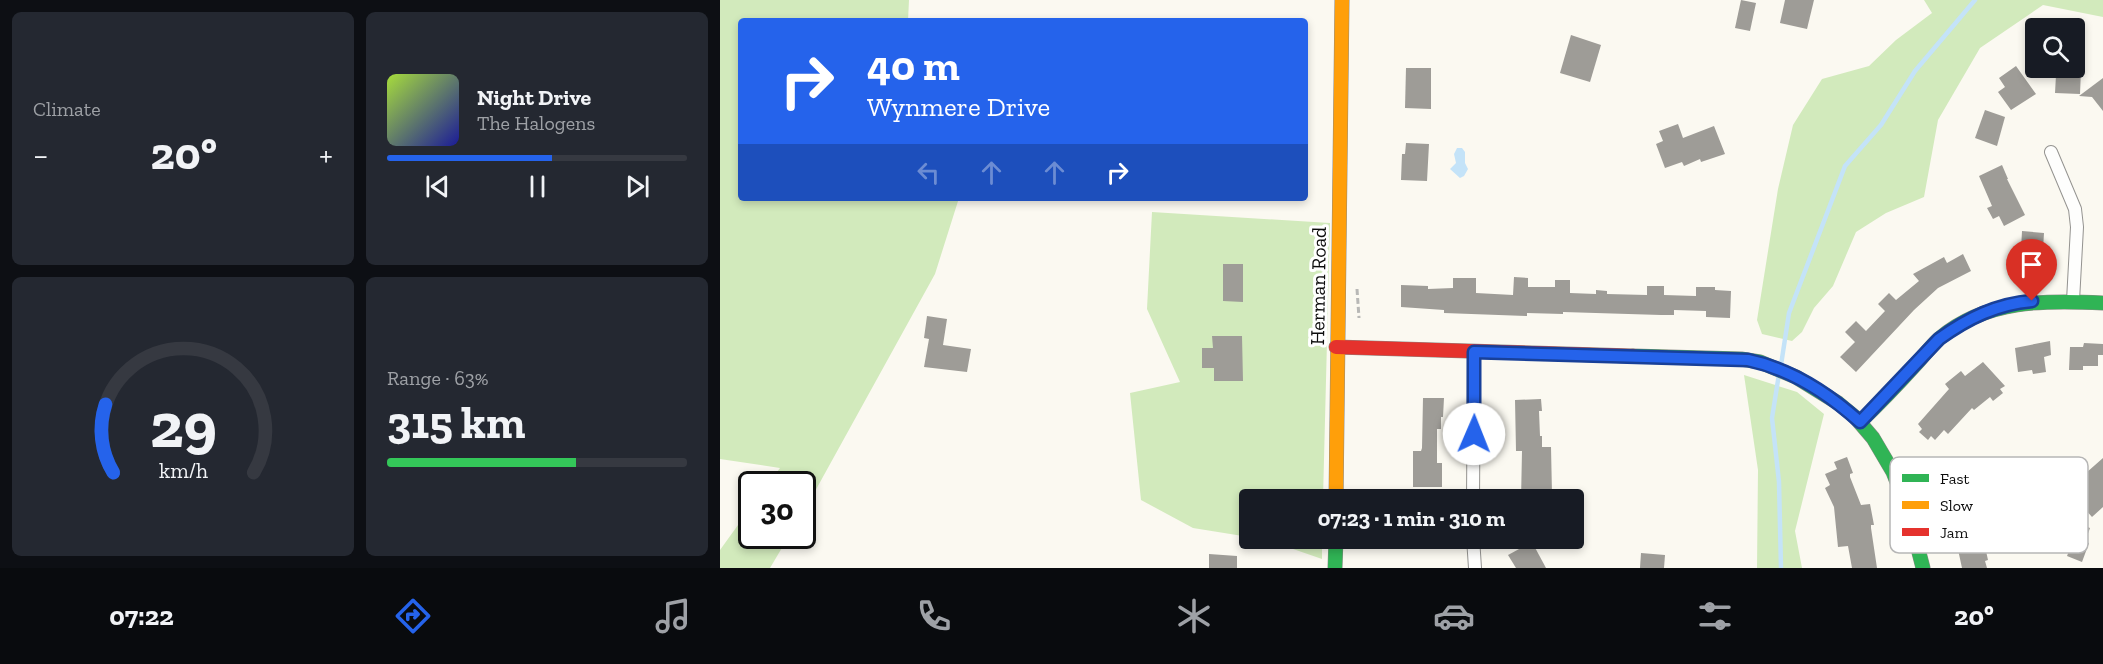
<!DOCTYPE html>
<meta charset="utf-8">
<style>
:root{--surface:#171b24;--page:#242831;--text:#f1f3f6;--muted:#9ea1a6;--line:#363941;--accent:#2563eb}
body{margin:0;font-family:"Zilla Slab",serif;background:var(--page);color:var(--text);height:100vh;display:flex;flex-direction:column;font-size:22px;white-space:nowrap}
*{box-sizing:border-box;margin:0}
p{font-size:20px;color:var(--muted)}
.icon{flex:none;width:33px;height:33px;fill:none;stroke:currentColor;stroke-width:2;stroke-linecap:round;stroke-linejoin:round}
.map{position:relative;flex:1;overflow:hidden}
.drawer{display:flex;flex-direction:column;gap:12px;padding:12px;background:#0d0f14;width:720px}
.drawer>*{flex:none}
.hud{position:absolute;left:18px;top:18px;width:570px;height:183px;border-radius:6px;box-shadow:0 3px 9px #0003;background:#2563eb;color:#fff;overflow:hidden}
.buttons{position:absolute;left:1305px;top:18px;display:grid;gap:12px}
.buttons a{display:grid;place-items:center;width:60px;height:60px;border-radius:6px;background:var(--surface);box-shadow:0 3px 9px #0003;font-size:30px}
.speed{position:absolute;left:18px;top:471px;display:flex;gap:12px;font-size:30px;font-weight:700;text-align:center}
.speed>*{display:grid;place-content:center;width:78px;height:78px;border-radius:50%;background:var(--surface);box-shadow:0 3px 9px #0003;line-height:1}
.speed .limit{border:3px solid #111;border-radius:9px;background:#fff;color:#111}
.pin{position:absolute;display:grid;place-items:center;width:51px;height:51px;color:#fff;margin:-62px -26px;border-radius:50% 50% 50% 0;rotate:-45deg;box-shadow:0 0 6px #0007}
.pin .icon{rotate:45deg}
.me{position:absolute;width:66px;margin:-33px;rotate:1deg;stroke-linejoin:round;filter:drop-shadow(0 0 4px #0008)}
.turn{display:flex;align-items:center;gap:21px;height:126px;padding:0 30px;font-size:27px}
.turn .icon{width:78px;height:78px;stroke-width:2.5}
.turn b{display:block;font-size:42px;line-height:51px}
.lanes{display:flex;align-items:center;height:57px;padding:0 30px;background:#0003;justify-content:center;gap:30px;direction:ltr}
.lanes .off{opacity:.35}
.big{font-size:45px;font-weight:800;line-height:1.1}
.drawer .card{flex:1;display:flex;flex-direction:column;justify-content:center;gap:9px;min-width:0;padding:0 21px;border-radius:9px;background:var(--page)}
.drawer .dial{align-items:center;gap:0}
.dial svg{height:156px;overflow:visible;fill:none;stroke:var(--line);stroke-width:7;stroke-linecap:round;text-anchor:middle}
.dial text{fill:var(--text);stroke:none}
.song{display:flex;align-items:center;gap:18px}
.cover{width:72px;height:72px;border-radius:9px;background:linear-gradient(135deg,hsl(80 70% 55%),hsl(240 70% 35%))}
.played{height:6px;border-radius:3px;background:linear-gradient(90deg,var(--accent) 55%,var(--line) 55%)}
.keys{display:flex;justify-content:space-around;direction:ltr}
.heat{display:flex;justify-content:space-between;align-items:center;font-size:33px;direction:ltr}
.charge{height:9px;border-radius:4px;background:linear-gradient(90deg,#34c759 63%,var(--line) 0)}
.drawer .tiles{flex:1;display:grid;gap:12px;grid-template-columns:repeat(2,1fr)}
.trip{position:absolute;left:519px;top:489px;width:345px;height:60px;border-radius:6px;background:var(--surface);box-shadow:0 3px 9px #0003;font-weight:800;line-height:60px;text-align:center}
.menu{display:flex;height:96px;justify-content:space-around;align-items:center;background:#090b0e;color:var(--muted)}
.menu .icon{width:42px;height:42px}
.menu .on{color:var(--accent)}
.menu b{font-size:27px;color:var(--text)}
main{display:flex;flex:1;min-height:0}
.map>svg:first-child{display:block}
.forest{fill:#d2eabc}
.water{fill:#c4e3f8}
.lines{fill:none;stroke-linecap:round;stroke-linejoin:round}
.stream{stroke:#c4e3f8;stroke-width:4.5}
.building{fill:#9e9c97}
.street-casing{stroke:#949390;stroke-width:14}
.fast-casing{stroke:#8b8a86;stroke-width:15}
.slow-casing{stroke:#8b8a86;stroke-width:15}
.jam-casing{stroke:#8b8a86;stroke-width:15}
.path{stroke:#b8b8b6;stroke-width:3;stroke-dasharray:6 3;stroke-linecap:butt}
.street{stroke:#fefefd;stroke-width:12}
.fast{stroke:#30b455;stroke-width:14}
.slow{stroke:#ff9f0a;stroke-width:14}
.jam{stroke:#e5322d;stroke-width:14}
.route-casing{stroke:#184099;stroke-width:15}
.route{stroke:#2563eb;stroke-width:10}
.labels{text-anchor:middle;stroke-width:6;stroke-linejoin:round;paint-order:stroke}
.street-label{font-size:20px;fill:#0d0d0d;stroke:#fff}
.key{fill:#fff;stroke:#b6b6b6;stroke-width:1.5}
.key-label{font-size:16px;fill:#0d0d0d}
</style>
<main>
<section class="drawer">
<div class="tiles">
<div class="card"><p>Climate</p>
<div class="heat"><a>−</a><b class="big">20°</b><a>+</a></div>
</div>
<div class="card">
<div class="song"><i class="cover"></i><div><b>Night Drive</b><p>The Halogens</p></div></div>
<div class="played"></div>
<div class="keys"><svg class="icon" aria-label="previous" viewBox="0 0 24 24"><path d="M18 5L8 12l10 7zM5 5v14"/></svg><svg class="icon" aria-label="pause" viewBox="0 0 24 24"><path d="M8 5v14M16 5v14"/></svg><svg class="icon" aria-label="next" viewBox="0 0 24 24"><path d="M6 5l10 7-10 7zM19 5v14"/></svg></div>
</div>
<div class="card dial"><svg viewBox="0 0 100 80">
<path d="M14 69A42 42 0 1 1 86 69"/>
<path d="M14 69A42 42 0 0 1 10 34" stroke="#2563eb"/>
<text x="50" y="56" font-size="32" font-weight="700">29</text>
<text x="50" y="72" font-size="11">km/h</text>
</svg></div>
<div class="card"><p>Range · 63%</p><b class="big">315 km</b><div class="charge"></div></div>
</div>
</section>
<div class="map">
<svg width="1383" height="568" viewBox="0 0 1383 568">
<rect width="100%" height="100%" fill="#fbf9f1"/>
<g class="forest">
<polygon points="0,0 189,0 188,21 21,21 21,198 239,198 215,274 83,513 82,484 48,484 60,468 0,459"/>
<polygon points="1204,0 1383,0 1383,17 1323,5 1260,48 1218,120 1204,197 1166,213 1136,232 1113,286 1094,308 1082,332 1072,341 1042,334 1037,320 1058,189 1073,125 1102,79 1149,66 1176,40 1212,13"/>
<polygon points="432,212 610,223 603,499 530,500 529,537 473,528 421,500 410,393 460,382 427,309"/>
<polygon points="1024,375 1077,392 1104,414 1075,531 1082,568 1037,568 1038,470"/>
<polygon points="31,507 32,536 69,536 50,568 0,568 0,550"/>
<polygon points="538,539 602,539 602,559 544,539"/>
</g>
<polygon class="water" points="737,148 742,148 745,152 745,163 748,169 744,176 740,178 730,169 736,163 734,154"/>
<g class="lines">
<g class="stream">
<polyline points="1061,365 1069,313 1125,166 1161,125 1195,71 1255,0"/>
<polyline points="1059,374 1052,418 1059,482 1061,568"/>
</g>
</g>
<g class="building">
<polygon points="1021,0 1036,3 1030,31 1015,28"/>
<polygon points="1065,0 1094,0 1087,29 1060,23"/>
<polygon points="851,35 881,45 870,82 840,73"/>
<polygon points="1296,66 1316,94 1291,110 1278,92 1285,87 1279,78"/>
<polygon points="686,68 711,68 711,109 685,108"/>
<polygon points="1343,68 1356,68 1356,70 1361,70 1360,94 1335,93 1336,75 1343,75"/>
<polygon points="1383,78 1383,111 1372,97 1359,96"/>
<polygon points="1265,110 1285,117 1277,146 1255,138"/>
<polygon points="958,124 963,138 994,126 1005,154 981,162 980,159 964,166 962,162 945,168 936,144 943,141 939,131"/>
<polygon points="686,143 709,144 707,181 681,180 682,154 685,154"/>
<polygon points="1282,165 1288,179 1287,179 1305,215 1284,226 1279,216 1273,219 1267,208 1272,206 1259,176"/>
<polygon points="1302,231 1324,233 1322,265 1298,264 1298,250 1301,250"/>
<polygon points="1243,254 1251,271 1218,288 1194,310 1136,372 1120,357 1135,342 1125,332 1136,321 1146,331 1165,311 1158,304 1169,293 1176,300 1199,281 1193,274 1224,257 1227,263"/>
<polygon points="503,264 523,264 523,302 503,301"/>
<polygon points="794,277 808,278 808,287 835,287 835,280 850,280 850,293 876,294 876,290 887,291 887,294 927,295 927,286 944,286 944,295 976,296 976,287 995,287 995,290 1011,291 1010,318 986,317 986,311 954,310 954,315 941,315 843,312 843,314 807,313 807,316 724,313 724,310 681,307 681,285 708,286 708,289 733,288 733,278 756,278 756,293 793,295"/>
<polygon points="207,316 227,319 223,345 251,349 247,372 204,367 209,339 204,338"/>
<polygon points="492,336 522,336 523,381 494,381 494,368 482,368 482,348 493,348"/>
<polygon points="1330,341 1331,355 1324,357 1326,372 1313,374 1312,370 1298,372 1295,348"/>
<polygon points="1364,343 1383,344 1383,355 1378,355 1378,366 1363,366 1363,370 1349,370 1350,347 1363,347"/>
<polygon points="1263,362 1285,386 1280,389 1283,393 1273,401 1270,397 1254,410 1252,408 1228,434 1224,430 1215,440 1211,436 1208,440 1199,432 1202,429 1198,424 1229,389 1225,384 1241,371 1245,376"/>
<polygon points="703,398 724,398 723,417 721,417 721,429 717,429 717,463 722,463 722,487 693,487 693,451 701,451 702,448"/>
<polygon points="821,399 822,411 819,411 820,436 822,436 822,447 831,447 832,494 821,494 821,500 801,500 802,451 796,451 795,400"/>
<polygon points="1127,457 1133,473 1130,474 1130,477 1141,505 1150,504 1154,525 1151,525 1151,528 1157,568 1132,568 1128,546 1118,547 1114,507 1105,488 1110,485 1105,474 1117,469 1114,462"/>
<polygon points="1383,458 1383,507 1372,517 1357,500 1367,491 1358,480"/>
<polygon points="1234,482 1237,491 1247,488 1252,502 1255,501 1268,560 1265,561 1267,568 1242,568 1237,545 1234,546 1231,534 1237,533 1226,499 1224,500 1220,486"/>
<polygon points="1339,515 1370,528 1365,542 1369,543 1362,562 1347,556 1349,551 1341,548 1346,535 1333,529"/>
<polygon points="812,542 826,568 796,568 788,555"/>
<polygon points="921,553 945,555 944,568 920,568"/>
<polygon points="489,554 517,556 517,568 489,568"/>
</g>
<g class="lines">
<defs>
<g id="street">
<polyline points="1331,152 1355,209 1357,227 1353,301"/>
<polyline points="753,500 754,352"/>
<polyline points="753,538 755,568"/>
</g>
<g id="fast">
<polyline points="913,356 1021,359 1040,362 1076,377 1118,403 1135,417 1153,438 1173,472 1188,510 1203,568"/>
<path d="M1140,422C1160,403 1179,383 1198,362C1205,354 1212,345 1220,338C1267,299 1325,300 1383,303"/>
<polyline points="615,568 616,538"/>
</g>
<polyline id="slow" points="616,500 622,0"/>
<polyline id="jam" points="616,347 913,356"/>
</defs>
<use href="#street" class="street-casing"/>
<use href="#fast" class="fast-casing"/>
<use href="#slow" class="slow-casing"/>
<use href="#jam" class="jam-casing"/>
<polyline class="path" points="637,289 639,318"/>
<use href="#street" class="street"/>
<use href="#fast" class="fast"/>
<use href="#slow" class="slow"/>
<use href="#jam" class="jam"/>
</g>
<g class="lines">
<defs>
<path id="route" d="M754,434V352L1028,360C1071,369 1108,393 1140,422L1219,339C1248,318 1277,304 1312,301"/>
</defs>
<use href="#route" class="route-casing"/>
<use href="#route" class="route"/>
</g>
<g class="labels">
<g class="street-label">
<text transform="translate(598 286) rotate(-89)" y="7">Herman Road</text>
</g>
</g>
<rect x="1170" y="457" width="198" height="96" rx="9" class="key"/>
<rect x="1182" y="474" width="27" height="8" fill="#30b455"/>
<rect x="1182" y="501" width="27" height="8" fill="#ff9f0a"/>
<rect x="1182" y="528" width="27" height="8" fill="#e5322d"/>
<g class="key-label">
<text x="1220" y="484">Fast</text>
<text x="1220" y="511">Slow</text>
<text x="1220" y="538">Jam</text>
</g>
</svg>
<div class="buttons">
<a><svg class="icon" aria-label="search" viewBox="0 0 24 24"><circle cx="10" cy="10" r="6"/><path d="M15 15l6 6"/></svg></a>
</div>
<div class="speed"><div class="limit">30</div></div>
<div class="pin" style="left:1312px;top:301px;background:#d93025"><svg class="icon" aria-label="arrive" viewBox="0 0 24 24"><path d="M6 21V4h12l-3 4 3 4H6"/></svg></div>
<svg class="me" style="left:754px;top:434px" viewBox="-20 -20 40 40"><circle r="19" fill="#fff"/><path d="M0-13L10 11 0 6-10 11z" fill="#2563eb"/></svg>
<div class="trip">07:23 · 1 min · 310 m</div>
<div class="hud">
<div class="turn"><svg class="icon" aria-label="right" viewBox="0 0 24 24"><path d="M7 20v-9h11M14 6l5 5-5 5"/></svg><div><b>40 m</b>Wynmere Drive</div></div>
<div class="lanes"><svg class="icon off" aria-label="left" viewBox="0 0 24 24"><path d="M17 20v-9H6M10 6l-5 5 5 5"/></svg><svg class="icon off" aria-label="ahead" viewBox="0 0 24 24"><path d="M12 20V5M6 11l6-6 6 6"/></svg><svg class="icon off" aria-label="ahead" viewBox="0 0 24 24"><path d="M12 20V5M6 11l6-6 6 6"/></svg><svg class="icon" aria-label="right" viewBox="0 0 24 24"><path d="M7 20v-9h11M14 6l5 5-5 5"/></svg></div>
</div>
</div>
</main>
<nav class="menu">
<b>07:22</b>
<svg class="icon on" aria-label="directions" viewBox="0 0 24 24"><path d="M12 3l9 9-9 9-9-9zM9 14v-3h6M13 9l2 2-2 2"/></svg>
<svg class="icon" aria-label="music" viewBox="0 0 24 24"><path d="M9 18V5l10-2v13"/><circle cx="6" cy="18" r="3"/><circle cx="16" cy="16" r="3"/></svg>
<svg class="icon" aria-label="phone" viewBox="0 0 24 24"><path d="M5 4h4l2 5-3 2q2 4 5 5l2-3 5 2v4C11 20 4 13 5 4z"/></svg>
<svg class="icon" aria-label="climate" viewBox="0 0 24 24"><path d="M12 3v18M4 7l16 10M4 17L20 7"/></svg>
<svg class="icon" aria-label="car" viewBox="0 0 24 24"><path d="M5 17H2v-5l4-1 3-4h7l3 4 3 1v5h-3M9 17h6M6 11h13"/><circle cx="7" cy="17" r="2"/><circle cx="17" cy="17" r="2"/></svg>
<svg class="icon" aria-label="filters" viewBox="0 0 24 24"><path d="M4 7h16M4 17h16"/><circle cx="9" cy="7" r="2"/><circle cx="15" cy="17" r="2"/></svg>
<b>20°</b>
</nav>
